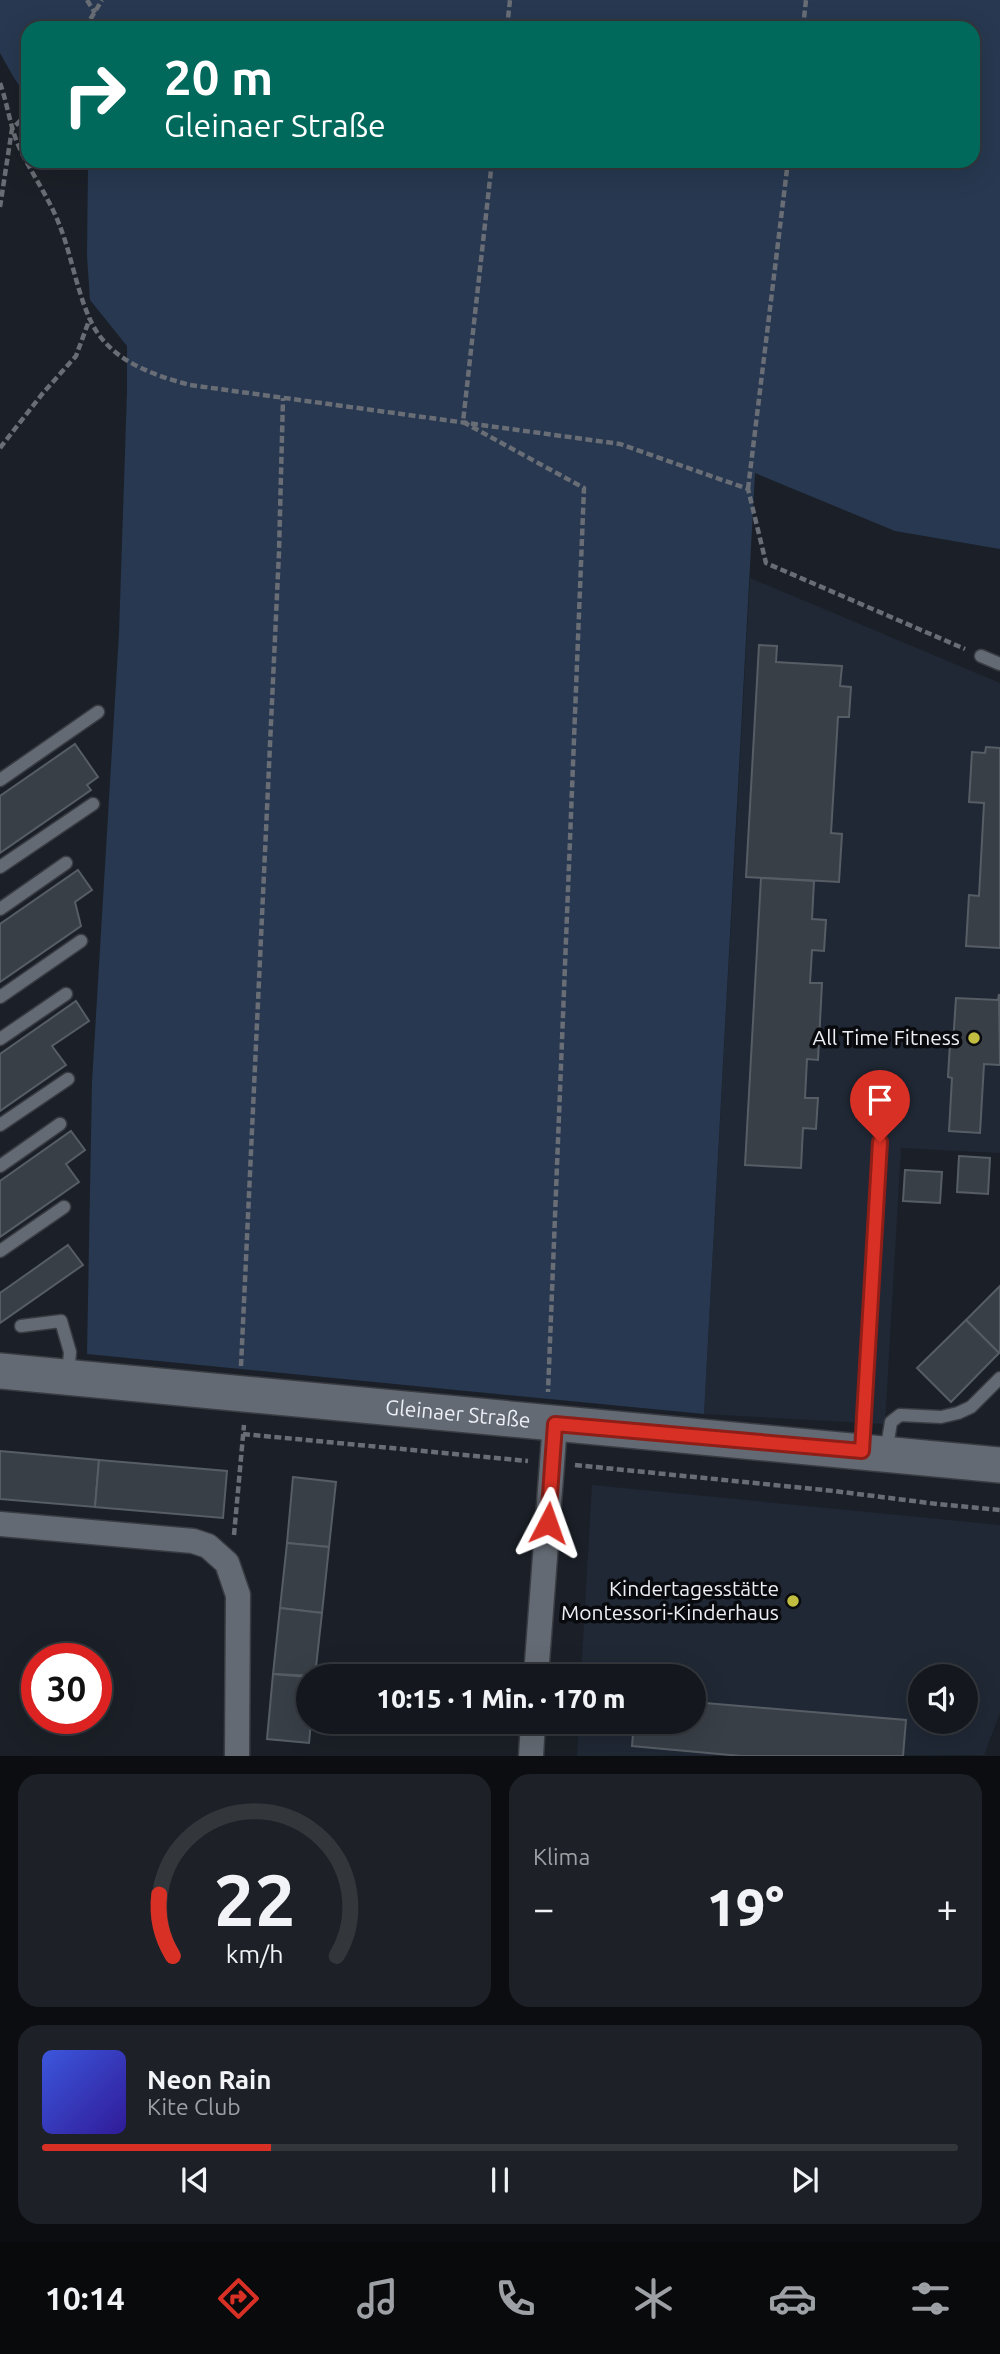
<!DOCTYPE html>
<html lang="de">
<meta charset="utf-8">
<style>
:root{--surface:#14181e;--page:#1d2127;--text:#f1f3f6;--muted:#9da0a4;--line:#33373c;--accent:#d93025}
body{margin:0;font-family:Ubuntu,sans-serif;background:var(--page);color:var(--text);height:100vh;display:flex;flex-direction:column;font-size:26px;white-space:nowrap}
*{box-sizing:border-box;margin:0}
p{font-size:23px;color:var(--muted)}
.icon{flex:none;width:38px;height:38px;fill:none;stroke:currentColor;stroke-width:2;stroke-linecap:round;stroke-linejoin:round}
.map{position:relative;height:1756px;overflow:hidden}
.panel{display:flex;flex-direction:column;gap:18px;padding:18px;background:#0b0d10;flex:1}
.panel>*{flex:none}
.guide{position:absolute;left:21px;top:21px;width:959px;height:147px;border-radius:21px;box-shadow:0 7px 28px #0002,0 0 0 2px var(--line);background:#00695c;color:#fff;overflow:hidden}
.fabs{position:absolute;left:908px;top:1664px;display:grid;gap:14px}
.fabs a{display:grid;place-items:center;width:70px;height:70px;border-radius:50%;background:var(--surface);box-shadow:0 7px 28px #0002,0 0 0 2px var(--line);font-size:35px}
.speed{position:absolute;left:21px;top:1643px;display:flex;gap:14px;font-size:35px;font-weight:700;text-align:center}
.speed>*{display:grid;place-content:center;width:91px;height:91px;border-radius:50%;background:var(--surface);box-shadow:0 7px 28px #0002,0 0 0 2px var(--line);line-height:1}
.speed .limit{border:10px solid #d22;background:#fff;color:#111}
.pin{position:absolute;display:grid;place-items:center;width:60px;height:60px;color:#fff;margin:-72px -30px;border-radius:50% 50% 50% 0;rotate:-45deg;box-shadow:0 0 7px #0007}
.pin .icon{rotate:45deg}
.me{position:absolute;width:77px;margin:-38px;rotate:4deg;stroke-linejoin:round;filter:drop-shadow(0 0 5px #0008)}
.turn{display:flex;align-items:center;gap:24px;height:147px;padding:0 28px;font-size:32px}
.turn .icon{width:91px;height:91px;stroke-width:2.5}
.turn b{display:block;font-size:49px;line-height:60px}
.big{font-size:52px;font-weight:800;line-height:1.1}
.panel .widget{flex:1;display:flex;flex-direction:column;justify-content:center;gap:10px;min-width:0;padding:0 24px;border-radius:21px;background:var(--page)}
.panel .dial{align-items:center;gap:0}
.dial svg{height:182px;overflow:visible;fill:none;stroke:var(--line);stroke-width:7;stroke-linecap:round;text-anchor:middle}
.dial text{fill:var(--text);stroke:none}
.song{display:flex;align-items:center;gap:21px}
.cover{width:84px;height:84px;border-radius:10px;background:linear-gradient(135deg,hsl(230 70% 55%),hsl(250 70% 35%))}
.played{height:7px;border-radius:4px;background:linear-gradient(90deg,var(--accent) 25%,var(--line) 25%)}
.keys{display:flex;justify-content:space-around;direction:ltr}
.heat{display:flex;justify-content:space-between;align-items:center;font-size:38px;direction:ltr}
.panel .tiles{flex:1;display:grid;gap:18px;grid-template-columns:1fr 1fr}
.widget:last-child{grid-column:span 2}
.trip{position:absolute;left:296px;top:1664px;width:410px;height:70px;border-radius:35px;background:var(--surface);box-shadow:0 7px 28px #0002,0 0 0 2px var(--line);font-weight:800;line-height:70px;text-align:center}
.tab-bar{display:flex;height:112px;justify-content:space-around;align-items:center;background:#080a0c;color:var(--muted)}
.tab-bar .icon{width:49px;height:49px}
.tab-bar .on{color:var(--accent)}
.tab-bar b{font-size:32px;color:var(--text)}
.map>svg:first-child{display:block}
.built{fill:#202835;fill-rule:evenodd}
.green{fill:#273850}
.building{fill:#393f47;stroke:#575d65;stroke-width:2}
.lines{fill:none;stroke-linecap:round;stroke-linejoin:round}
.lane-casing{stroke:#393c42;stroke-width:15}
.street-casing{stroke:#393c42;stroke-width:27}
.secondary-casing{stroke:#393c42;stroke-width:38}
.path{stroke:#696d75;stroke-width:4.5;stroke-dasharray:7 3.5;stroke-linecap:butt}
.lane{stroke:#646a73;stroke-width:12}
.street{stroke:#646a73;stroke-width:24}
.secondary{stroke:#646a73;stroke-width:35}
.route-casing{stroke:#8d1f18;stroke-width:18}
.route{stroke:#d93025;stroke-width:12}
.poi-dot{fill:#c1bd40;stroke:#080a0d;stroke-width:2.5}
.labels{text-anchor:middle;stroke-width:7;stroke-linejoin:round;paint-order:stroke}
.poi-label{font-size:21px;fill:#eceff5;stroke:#080a0d;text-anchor:end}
.street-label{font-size:21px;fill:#eceff5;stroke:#080a0d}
</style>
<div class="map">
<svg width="1000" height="1756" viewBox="0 0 1000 1756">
<rect width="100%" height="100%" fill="#1b2028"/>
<g class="built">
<polygon points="750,578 1000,683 1000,1153 901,1148 885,1424 704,1414"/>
<path d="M592,1485L1000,1525V1713L984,1755L577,1756L579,1722H693V1676H581ZM920,1676H966V1722H920Z"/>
</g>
<polygon class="green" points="0,0 1000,0 1000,549 895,531 755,473 704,1414 87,1354 92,1082 119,633 127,392 127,346 90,300 87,256 88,165 84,161 973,161 973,28 28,28 28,98 14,78 0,53"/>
<g class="building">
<polygon points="759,645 777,646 776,662 842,666 840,686 851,687 849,717 838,717 831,833 842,834 839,882 746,877"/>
<polygon points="75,744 98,777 87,785 91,790 0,853 0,796"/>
<polygon points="986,747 1000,748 1000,948 966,946 969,895 979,896 984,803 969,802 972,752 985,753"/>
<polygon points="78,870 92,890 75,902 81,926 0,982 0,924"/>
<polygon points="761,878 814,881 812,919 826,920 824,951 812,950 810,983 822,983 818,1060 807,1059 805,1098 818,1098 816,1129 803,1128 801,1168 745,1165"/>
<polygon points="999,994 1000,1065 984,1064 980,1133 949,1131 952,1078 948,1077 950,1043 953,1043 956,998 998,1000"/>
<polygon points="76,1001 89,1021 52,1046 66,1065 0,1111 0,1054"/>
<polygon points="71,1131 85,1150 66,1164 79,1182 0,1237 0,1181"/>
<polygon points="959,1156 990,1158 988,1194 957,1192"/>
<polygon points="905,1170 942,1172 940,1203 903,1201"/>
<polygon points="68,1245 83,1265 0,1323 0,1293"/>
<polygon points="1000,1286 1000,1353 999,1353 966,1320"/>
<polygon points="966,1320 999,1353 951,1402 917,1368"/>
<polygon points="0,1451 99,1460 95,1507 0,1499"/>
<polygon points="99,1460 227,1471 223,1518 95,1507"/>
<polygon points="293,1477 336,1482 329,1547 287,1543"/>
<polygon points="287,1543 329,1547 322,1613 280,1608"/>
<polygon points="280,1608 322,1613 315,1676 273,1674"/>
<polygon points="273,1674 308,1677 308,1722 311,1722 309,1743 267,1739"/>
<polygon points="693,1702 906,1720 903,1756 741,1756 632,1746 634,1722 693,1722"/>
</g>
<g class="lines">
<defs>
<g id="lane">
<polyline points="981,656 1000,664"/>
<polyline points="0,780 98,712"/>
<polyline points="0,867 93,804"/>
<polyline points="0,909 66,863"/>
<polyline points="0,997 81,941"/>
<polyline points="0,1039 66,994"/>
<polyline points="0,1125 68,1079"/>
<polyline points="0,1166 60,1124"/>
<polyline points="0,1251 64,1207"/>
<polyline points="21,1326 61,1321 70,1352 68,1376"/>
<polyline points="862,1451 880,1142"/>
<polyline points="886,1453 891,1422 900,1415 941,1417 958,1413 971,1407 1000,1378"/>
</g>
<g id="street">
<polyline points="0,1524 193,1541 208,1546 227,1563 238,1595 237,1756"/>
<polyline points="536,1676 555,1424"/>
<polyline points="531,1756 533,1722"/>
</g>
<g id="secondary">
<path id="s1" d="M0,1371L1000,1465"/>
</g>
</defs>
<use href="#lane" class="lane-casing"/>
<use href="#street" class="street-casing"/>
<use href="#secondary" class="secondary-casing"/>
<g class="path">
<polyline points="87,0 95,13"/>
<polyline points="85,28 102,0"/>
<polyline points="507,28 510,0"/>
<polyline points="803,28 806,0"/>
<path d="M0,83C8,105 10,128 20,149C33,176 51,201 61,229C73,260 80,309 99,335C120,364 157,376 190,385L620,444L748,489L766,563L965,649"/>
<polyline points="492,161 463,422 584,488 548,1392"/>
<polyline points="0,207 12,129 28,113"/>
<polyline points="0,448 43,393 76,356 90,318"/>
<polyline points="748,489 788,161"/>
<polyline points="241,1366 279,552 283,398"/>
<polyline points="243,1434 528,1461"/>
<polyline points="575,1465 834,1491 937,1504 1000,1510"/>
<polyline points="234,1535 244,1425"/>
</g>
<use href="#lane" class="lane"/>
<use href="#street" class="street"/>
<use href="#secondary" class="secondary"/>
</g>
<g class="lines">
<defs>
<polyline id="route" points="548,1523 555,1424 862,1451 880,1142"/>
</defs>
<use href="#route" class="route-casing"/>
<use href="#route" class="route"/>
</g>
<g class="poi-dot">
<circle cx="974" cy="1038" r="7"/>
<circle cx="793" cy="1601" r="7"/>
</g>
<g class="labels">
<g class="poi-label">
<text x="960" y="1045">All Time Fitness</text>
<text x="779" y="1596">Kindertagesstätte<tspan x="779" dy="24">Montessori-Kinderhaus</tspan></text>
</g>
<g class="street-label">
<text dy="7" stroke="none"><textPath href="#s1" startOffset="460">Gleinaer Straße</textPath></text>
</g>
</g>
</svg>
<div class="fabs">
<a><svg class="icon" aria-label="sound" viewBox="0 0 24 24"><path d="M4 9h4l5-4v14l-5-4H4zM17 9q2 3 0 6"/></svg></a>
</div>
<div class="speed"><div class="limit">30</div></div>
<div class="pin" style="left:880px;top:1142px;background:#d93025"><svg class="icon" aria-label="arrive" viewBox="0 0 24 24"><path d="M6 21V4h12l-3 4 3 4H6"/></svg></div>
<svg class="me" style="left:548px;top:1523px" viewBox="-20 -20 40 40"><path d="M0-17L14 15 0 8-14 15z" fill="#d93025" stroke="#fff" stroke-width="4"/></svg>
<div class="trip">10:15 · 1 Min. · 170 m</div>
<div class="guide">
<div class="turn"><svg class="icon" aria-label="right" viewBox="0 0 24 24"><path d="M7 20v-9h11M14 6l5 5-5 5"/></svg><div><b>20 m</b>Gleinaer Straße</div></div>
</div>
</div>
<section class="panel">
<div class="tiles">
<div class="widget dial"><svg viewBox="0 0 100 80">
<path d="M14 69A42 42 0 1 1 86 69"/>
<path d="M14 69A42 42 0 0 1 8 42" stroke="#d93025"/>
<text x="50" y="56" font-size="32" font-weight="700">22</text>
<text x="50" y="72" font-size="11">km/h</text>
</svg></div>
<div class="widget"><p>Klima</p>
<div class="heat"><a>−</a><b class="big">19°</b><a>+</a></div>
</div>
<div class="widget">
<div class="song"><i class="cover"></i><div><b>Neon Rain</b><p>Kite Club</p></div></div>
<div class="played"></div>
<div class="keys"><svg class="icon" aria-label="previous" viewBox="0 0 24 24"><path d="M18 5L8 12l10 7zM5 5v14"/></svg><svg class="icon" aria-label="pause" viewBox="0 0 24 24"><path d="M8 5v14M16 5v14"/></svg><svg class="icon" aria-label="next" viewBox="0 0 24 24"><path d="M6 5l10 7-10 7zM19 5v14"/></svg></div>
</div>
</div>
</section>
<nav class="tab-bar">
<b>10:14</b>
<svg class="icon on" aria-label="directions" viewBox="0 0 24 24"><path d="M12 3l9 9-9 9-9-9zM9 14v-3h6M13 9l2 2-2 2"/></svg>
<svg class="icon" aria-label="music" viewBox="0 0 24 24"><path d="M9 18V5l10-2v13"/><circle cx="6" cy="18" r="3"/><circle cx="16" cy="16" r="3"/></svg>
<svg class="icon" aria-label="phone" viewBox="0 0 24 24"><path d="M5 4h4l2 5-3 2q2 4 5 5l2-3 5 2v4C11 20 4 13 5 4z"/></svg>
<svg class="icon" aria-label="climate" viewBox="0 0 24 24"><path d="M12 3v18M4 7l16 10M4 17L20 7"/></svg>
<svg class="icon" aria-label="car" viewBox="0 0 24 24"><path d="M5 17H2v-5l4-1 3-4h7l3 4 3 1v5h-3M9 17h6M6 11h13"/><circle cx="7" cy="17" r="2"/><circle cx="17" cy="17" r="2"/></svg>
<svg class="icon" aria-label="filters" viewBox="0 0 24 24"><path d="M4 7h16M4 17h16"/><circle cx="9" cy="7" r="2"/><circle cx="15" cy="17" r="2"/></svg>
</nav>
